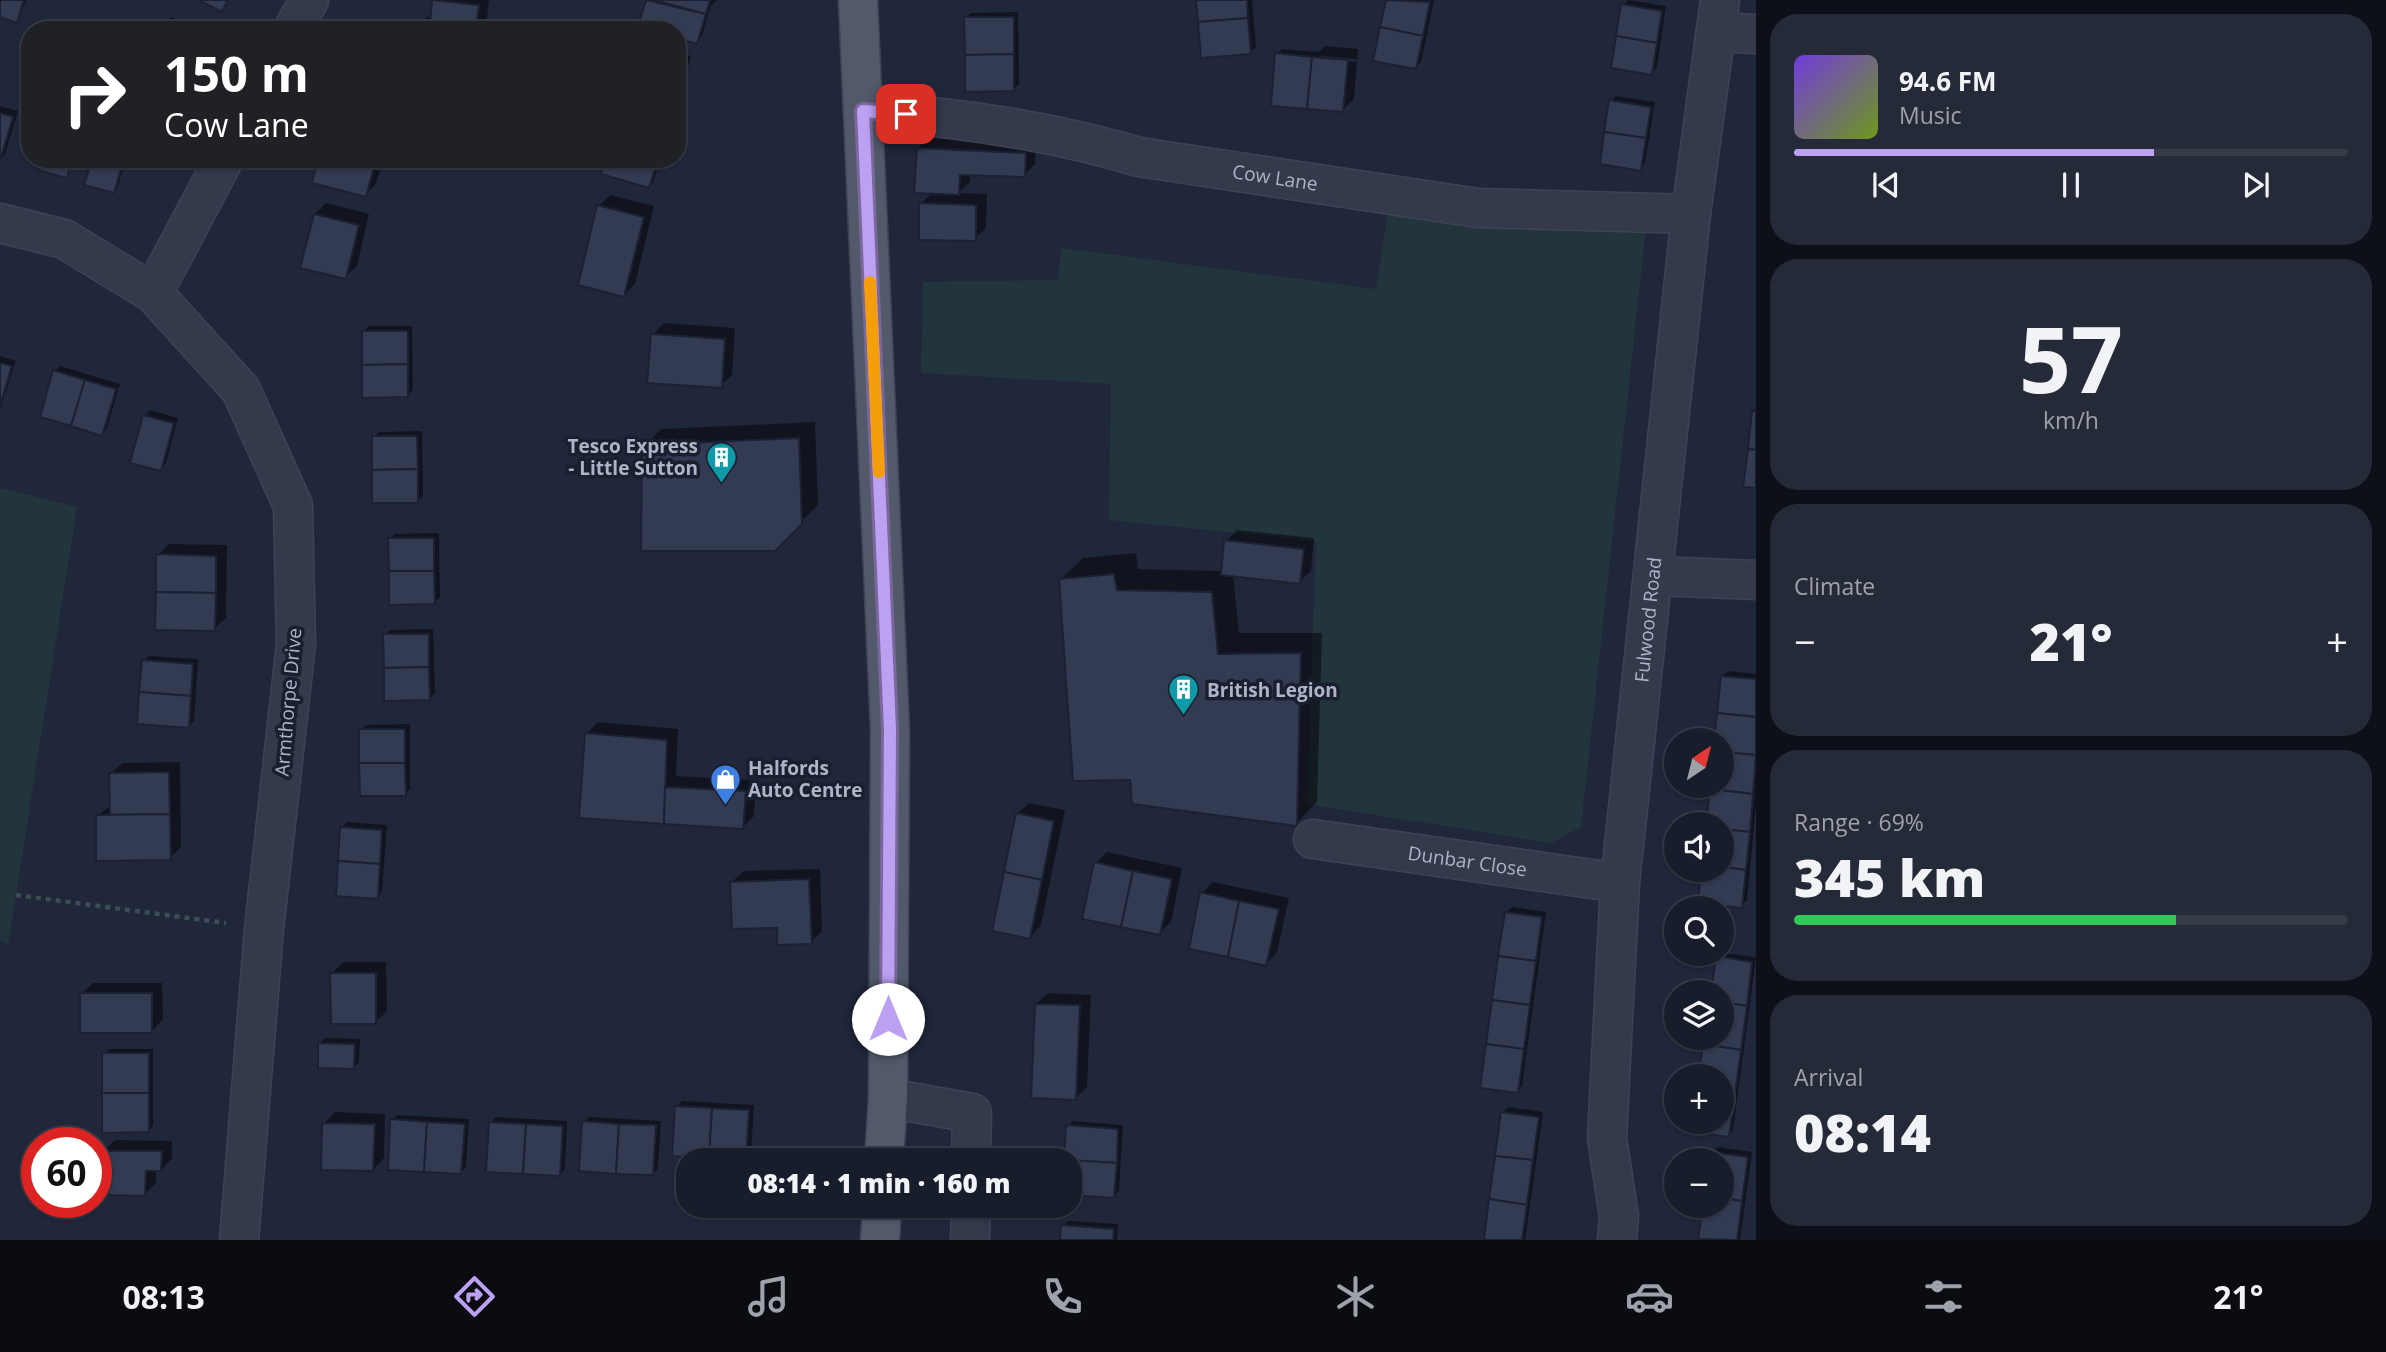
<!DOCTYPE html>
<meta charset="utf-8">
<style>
:root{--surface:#181d2c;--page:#252a38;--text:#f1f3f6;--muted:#9fa2a9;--line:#363b48;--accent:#bca0f2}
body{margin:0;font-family:"Open Sans",sans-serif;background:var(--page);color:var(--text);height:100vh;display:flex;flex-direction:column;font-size:26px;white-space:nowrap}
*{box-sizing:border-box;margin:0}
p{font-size:23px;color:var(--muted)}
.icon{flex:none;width:38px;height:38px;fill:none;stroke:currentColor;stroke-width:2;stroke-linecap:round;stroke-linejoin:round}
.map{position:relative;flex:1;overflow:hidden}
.drawer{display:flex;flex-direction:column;gap:14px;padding:14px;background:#0d1018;width:630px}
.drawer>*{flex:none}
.guide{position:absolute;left:21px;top:21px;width:665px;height:147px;border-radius:28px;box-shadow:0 2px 5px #0004,0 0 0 2px var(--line);background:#202124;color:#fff;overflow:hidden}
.needle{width:46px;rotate:35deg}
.tools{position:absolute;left:1664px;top:728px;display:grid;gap:14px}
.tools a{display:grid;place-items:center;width:70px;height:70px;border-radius:50%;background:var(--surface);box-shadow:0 2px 5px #0004,0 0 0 2px var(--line);font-size:35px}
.speed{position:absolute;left:21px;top:1127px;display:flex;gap:14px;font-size:35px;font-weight:700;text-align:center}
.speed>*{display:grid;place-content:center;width:91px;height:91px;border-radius:50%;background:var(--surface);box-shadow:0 2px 5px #0004,0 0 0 2px var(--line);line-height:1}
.speed .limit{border:10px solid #d22;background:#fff;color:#111}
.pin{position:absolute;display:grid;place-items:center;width:60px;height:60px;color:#fff;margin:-30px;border-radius:14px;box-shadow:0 4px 10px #0006}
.me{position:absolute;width:77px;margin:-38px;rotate:0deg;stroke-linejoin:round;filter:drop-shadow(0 0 5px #0008)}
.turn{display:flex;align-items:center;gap:24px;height:147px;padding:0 28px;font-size:32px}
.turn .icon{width:91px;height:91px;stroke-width:2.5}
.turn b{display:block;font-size:49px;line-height:60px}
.big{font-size:52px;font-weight:800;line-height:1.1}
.drawer .widget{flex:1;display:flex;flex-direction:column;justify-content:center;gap:10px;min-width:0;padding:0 24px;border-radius:28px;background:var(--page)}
.drawer .dial{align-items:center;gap:0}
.dial b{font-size:91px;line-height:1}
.song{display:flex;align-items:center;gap:21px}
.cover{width:84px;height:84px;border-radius:10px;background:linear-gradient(135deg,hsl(260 70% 55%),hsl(80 70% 35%))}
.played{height:7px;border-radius:4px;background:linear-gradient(90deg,var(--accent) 65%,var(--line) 65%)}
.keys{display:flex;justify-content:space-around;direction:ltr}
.heat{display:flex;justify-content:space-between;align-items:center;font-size:38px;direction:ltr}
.charge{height:10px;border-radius:5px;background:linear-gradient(90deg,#34c759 69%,var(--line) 0)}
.trip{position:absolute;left:676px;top:1148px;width:406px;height:70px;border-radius:28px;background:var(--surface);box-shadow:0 2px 5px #0004,0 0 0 2px var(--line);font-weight:800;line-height:70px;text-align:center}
.dock{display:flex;height:112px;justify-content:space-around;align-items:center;background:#0a0c12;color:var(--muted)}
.dock .icon{width:49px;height:49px}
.dock .on{color:var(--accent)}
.dock b{font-size:32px;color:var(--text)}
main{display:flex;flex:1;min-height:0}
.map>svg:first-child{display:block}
.green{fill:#22353c}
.shadow{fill:#0007;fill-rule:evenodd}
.building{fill:#323b52;stroke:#1b2132;stroke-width:2}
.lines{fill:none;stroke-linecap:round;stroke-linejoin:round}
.street-casing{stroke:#3d4354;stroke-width:41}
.primary-casing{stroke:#3d4354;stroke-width:41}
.path{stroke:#3b4e54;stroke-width:4.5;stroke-dasharray:5 5;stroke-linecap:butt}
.street{stroke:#343a4b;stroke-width:38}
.primary{stroke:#51596b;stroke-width:38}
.route-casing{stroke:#7a689d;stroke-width:18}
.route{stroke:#bca0f2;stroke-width:12}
.slow{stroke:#f59e0b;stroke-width:12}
.labels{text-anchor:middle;stroke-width:7;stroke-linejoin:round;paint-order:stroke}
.street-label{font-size:19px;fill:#aeb4c7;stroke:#191f2f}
.poi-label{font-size:19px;font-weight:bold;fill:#aeb4c7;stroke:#191f2f;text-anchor:start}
</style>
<main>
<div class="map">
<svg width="1756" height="1240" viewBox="0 0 1756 1240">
<rect width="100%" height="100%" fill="#20273b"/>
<g class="green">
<polygon points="1388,212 1646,228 1581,827 1551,843 1307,804 1316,541 1109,520 1111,384 921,373 923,282 1058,280 1061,248 1376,289"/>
<polygon points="0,488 77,507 8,945 0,940"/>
</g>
<g class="shadow">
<polygon points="0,0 27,0 16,21 0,15"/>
<polygon points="435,0 489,0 486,27 500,30 417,30 418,24 433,13"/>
<polygon points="647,0 717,0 710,7 702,36 697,42 677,30 640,26"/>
<polygon points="1198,0 1252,0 1256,47 1250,52"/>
<polygon points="1388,0 1434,0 1421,62 1415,68 1375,59"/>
<polygon points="1629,0 1666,6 1657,67 1651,73 1622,5"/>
<polygon points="1018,12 1019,84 1014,89 966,18 971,13"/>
<polygon points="171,17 199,30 163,30"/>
<path d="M1325,46L1358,49L1354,99L1342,111L1277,54L1282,49L1319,52ZM1321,56L1357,59L1356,62L1321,59Z"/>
<polygon points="677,51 691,56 677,102"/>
<polygon points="1616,96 1655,102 1645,163 1640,169 1611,101"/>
<polygon points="0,106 18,111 5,154 0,159"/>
<polygon points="930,137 1036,142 1035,164 1024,175 970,173 970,182 958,193 987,194 986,228 975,239 921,204 933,192 918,148"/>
<polygon points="43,159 75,159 66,176"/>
<polygon points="93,159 126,159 118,186 113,191"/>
<polygon points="320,159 383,159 376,184 365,195"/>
<polygon points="608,159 660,159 654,181 649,186"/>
<polygon points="610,195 654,206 635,284 624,295 599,206"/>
<polygon points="326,203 369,214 357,266 345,277 315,214"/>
<polygon points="664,323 735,328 732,375 721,386 652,335"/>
<polygon points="369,326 412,326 413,390 407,396 363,332"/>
<polygon points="0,356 16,361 0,409"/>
<polygon points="60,366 120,384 107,428 102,434 55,371"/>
<polygon points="150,410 178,418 166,463 160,469 145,416"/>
<polygon points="815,422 818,505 774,549 644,446 661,429"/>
<polygon points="422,431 423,495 418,501 373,437 379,432"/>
<polygon points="1237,530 1314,538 1311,571 1299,582 1233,575 1239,633 1322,633 1317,802 1296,824 1132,779 1061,579 1083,558 1136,553 1138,569 1223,571 1226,541"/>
<polygon points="439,533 440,597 435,602 390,539 395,534"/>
<polygon points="169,544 227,545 226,618 214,629 158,555"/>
<polygon points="433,629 435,693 429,699 385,635 390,630"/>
<polygon points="149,656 198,659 194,721 188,726 143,661"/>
<polygon points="1728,671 1756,674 1756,806 1747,900 1741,906 1722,870 1722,824 1708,824 1711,786 1722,786 1722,740 1716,740 1722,676"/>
<polygon points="598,722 678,729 676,776 756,780 754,816 743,827 581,817 587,733"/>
<polygon points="410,724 410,789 405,794 361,730 366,725"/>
<polygon points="180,762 181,847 170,858 97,816 112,804 111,774 122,763"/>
<polygon points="1029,803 1065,810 1041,925 1030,937 1017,814"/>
<polygon points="347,822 387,825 382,891 377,897 342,828"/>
<polygon points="1107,852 1182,868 1171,922 1159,933 1096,863"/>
<polygon points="820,869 822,931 811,942 779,926 732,882 743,871"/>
<polygon points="1213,882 1289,898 1277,952 1266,964 1202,893"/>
<polygon points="1512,907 1546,912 1522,1086 1517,1091 1506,913"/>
<polygon points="1722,953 1756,957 1733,1130 1728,1136 1694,1131 1695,1122 1722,1122 1722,1076 1701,1076 1706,1038 1722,1038 1722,992 1713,992 1717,957"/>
<polygon points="344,962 386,962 387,1011 376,1022 332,973"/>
<polygon points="93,983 162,983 163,1019 152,1031 81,994"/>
<polygon points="1048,993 1091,995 1087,1087 1075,1099 1036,1004"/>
<polygon points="325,1038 360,1039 359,1062 354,1067 320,1044"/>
<polygon points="109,1049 153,1049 153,1125 148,1131 104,1054"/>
<polygon points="682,1101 754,1105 751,1153 745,1159 677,1107"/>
<polygon points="1508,1107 1543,1112 1525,1240 1486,1240 1503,1112"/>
<polygon points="335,1112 385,1114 384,1158 373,1170 324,1123"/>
<polygon points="397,1115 469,1119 466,1167 461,1172 392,1120"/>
<polygon points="496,1117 567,1121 565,1169 560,1175 491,1122"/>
<polygon points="589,1117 661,1121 658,1168 653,1174 584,1122"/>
<polygon points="1073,1121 1123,1125 1119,1191 1114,1196 1065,1160 1068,1126"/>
<polygon points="115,1140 172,1141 172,1158 161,1170 156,1170 156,1183 145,1194 103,1151"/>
<polygon points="1718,1147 1752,1152 1740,1240 1700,1240 1705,1206 1722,1206 1722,1160 1711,1160 1712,1152"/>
<polygon points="1068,1221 1118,1224 1117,1240 1062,1240 1063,1226"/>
</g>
<g class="building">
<polygon points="0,0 24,0 17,23 0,17"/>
<polygon points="198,0 228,0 222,12"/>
<polygon points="432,0 479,5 476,30 416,30 416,23 430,24"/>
<polygon points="646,0 706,14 697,44 677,38 677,30 638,27"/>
<polygon points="654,0 710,0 706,14"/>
<polygon points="1196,0 1247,0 1248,18 1198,22"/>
<polygon points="1386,0 1430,2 1423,36 1380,27"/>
<polygon points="1621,4 1662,11 1657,43 1616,36"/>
<polygon points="964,17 1014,17 1014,54 965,55"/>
<polygon points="1248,18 1251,54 1201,58 1198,22"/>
<polygon points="1380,27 1423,36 1416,69 1373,61"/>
<polygon points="1616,36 1657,43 1652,75 1611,68"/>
<polygon points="1275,53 1312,57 1307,109 1271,106"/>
<polygon points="1014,54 1014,91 965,92 965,55"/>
<polygon points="1312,57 1348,60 1343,112 1307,109"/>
<polygon points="677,58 687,61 678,93 677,93"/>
<polygon points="1609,100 1651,107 1646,138 1604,132"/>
<polygon points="0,113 13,117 0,161"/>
<polygon points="1604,132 1646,138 1641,171 1600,164"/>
<polygon points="917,148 1026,153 1025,177 960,175 959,195 914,193"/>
<polygon points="41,159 72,159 67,178 38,170"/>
<polygon points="92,159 124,159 114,193 84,185"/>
<polygon points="318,159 376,159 366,197 312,183"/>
<polygon points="606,159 658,159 649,188 601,174"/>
<polygon points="919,203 976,205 976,241 919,240"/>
<polygon points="597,205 644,217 624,297 578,285"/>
<polygon points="314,214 359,225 346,279 300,268"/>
<polygon points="362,331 408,331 408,364 362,365"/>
<polygon points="651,334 725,339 722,388 647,383"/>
<polygon points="0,363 12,366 0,406"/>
<polygon points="408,364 408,397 362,398 362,365"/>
<polygon points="53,370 85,380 71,426 40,417"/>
<polygon points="85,380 116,389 102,436 71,426"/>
<polygon points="1752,411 1756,411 1756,450 1748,449"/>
<polygon points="143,415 174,423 161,471 130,463"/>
<polygon points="372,436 417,436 418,469 372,470"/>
<polygon points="799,438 802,524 775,551 641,551 642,445"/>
<polygon points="1748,449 1756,450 1756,488 1743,487"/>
<polygon points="418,469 418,503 372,503 372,470"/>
<polygon points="388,538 434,538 434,571 389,571"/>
<polygon points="1224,540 1304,549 1300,584 1221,575"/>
<polygon points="156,554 216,556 216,593 156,592"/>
<polygon points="389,571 434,571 435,604 389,605"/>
<polygon points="1114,574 1117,590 1212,592 1218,654 1301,653 1297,826 1132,804 1130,780 1073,781 1059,579"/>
<polygon points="156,592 216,593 215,631 155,630"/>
<polygon points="383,634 429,634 429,667 384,668"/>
<polygon points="142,660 193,664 191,696 139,692"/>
<polygon points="429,667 430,700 384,701 384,668"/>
<polygon points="1721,676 1756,679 1756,717 1717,713"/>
<polygon points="139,692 191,696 189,728 137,724"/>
<polygon points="1717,713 1756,717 1756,755 1722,752 1722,740 1714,740"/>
<rect x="359" y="729" width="46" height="34"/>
<polygon points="585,733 667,740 664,824 579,818"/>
<polygon points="1722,752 1756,755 1753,794 1710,789 1710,786 1722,786"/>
<polygon points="359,763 405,763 406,796 360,796"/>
<polygon points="169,772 170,814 110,815 109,773"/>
<polygon points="665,787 746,791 743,829 664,824"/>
<polygon points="1710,789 1753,794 1750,832 1722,829 1722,824 1706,824"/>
<polygon points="1016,813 1054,821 1042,880 1004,872"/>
<polygon points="170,814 171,860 96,861 96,815"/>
<polygon points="340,827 382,830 380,864 338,861"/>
<polygon points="1722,829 1750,832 1746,870 1722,867"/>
<polygon points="338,861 380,864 378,899 336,896"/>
<polygon points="1094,862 1133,871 1121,927 1082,919"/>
<polygon points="1722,867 1746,870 1742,908 1698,903 1701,870"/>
<polygon points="1133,871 1172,879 1160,935 1121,927"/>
<polygon points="1004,872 1042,880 1030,939 992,931"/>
<polygon points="809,879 812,944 777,945 777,928 732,929 730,882"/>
<polygon points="1200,892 1239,901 1228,957 1189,949"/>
<polygon points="1239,901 1279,909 1266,966 1228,957"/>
<polygon points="1505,912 1542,917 1536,961 1498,956"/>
<polygon points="1498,956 1536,961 1530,1005 1492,1000"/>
<polygon points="1716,956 1752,962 1747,1006 1722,1002 1722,992 1711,992"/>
<polygon points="330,973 376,973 376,1024 331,1024"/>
<rect x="80" y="993" width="72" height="40"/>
<polygon points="1492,1000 1530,1005 1524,1049 1486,1044"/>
<polygon points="1722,1002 1747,1006 1741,1050 1703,1044 1704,1038 1722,1038"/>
<polygon points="1035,1004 1080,1005 1076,1100 1031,1098"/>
<polygon points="318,1043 355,1044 354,1069 318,1068"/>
<polygon points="1486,1044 1524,1049 1518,1093 1480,1088"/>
<polygon points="1703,1044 1741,1050 1735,1094 1722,1092 1722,1076 1699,1076"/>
<rect x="102" y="1053" width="47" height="40"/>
<polygon points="1722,1092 1735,1094 1729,1137 1692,1132 1693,1122 1722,1122"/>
<polygon points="102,1093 149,1093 149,1132 102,1133"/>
<polygon points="675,1106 712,1108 709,1158 672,1156"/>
<polygon points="712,1108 749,1110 746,1160 709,1158"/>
<polygon points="1501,1112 1539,1117 1533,1160 1495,1156"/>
<polygon points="390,1119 427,1122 424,1172 388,1170"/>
<polygon points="582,1121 619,1124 616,1174 579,1171"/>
<polygon points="427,1122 465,1124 461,1174 424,1172"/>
<polygon points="489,1122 526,1124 523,1174 486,1172"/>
<polygon points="322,1123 375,1124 373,1171 321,1170"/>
<polygon points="526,1124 563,1126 560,1176 523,1174"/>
<polygon points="619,1124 656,1125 653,1175 616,1174"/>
<polygon points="1066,1125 1118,1129 1117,1163 1064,1160"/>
<polygon points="102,1151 162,1151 161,1171 146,1171 145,1196 101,1195"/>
<polygon points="1711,1152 1748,1157 1742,1201 1722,1198 1722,1160 1710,1160"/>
<polygon points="1495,1156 1533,1160 1527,1205 1489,1199"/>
<polygon points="1069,1160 1117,1163 1114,1198 1069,1195"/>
<polygon points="1722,1198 1742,1201 1737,1240 1698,1239 1703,1206 1722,1206"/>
<polygon points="1489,1199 1527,1205 1522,1240 1484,1240"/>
<polygon points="1061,1225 1114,1229 1113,1240 1060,1240"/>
</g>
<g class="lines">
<defs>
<g id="street">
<polyline points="293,30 309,0"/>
<polyline points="1717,32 1756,34"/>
<path id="s1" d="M863,111C957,117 1049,130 1139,157L1478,208L1691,214"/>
<polyline points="0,223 64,239 153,293 241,390 293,506 296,644 264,929 239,1240"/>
<polyline points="153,293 224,159"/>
<polyline points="1655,576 1756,580"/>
<path id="s2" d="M1313,839L1620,883"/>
<polyline points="888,1098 972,1113 971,1160"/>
<polyline points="970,1240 971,1206"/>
<path id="s3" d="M1617,1240L1619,1216L1607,1138L1620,883L1691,214L1720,0"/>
</g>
<g id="primary">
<polyline points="858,0 890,730 888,1098 884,1160"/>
<polyline points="880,1240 882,1206"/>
</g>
</defs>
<use href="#street" class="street-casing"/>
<use href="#primary" class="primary-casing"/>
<polyline class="path" points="16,895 226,923"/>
<use href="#street" class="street"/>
<use href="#primary" class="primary"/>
</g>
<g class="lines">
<defs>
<polyline id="route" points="888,1019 890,730 863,111 906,114"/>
</defs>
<use href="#route" class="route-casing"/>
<use href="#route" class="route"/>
<polyline class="slow" points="870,282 879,472"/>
</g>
<defs>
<symbol id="building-pin" viewBox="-11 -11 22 30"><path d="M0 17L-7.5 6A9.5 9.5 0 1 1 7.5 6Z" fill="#0f9aa8" stroke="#191f2f"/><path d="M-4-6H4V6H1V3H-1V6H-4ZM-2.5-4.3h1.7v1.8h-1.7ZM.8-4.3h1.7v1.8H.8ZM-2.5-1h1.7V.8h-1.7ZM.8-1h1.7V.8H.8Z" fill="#fff"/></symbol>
<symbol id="shop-pin" viewBox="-11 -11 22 30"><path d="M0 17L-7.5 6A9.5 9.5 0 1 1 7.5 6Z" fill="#3f7fe0" stroke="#191f2f"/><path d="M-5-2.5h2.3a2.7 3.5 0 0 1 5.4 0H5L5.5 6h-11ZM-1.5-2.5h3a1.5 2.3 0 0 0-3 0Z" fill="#fff"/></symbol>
</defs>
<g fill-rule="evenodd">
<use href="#building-pin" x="704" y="440" width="35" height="47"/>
<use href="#building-pin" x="1166" y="672" width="35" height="47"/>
<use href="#shop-pin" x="708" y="762" width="35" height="47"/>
</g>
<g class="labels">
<g class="street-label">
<text dy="7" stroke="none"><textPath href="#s1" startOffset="418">Cow Lane</textPath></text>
<text dy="7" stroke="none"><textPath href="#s3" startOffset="623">Fulwood Road</textPath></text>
<text transform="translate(288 702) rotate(-85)" y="7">Armthorpe Drive</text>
<text dy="7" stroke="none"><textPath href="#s2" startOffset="156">Dunbar Close</textPath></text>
</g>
<g class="poi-label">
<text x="698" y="453" text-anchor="end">Tesco Express<tspan x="698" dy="22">- Little Sutton</tspan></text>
<text x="1207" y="697">British Legion</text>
<text x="748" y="775">Halfords<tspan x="748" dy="22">Auto Centre</tspan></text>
</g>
</g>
</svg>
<div class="tools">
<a><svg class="needle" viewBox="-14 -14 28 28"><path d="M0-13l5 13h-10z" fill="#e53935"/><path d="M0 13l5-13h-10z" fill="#9fa2a9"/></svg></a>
<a><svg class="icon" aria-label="sound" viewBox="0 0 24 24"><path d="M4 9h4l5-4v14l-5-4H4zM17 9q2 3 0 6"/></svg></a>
<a><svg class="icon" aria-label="search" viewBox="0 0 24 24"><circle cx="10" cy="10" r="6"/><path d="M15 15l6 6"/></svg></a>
<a><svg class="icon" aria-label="layers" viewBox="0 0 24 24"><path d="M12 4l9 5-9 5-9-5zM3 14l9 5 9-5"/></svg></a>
<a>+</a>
<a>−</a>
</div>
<div class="speed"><div class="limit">60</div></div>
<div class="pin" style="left:906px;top:114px;background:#d93025"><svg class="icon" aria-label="arrive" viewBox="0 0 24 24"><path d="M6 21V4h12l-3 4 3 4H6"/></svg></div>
<svg class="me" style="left:888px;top:1019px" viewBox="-20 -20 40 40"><circle r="19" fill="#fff"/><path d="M0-13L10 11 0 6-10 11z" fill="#bca0f2"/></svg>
<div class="trip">08:14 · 1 min · 160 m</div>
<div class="guide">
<div class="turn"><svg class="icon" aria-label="right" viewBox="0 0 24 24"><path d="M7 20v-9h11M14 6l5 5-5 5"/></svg><div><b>150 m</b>Cow Lane</div></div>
</div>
</div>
<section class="drawer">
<div class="widget">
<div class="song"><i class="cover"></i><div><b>94.6 FM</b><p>Music</p></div></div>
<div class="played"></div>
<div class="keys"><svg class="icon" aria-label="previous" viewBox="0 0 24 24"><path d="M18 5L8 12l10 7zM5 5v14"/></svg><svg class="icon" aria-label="pause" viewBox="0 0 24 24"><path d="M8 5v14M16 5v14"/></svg><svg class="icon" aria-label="next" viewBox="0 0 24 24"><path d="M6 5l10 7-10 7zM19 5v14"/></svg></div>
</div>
<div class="widget dial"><b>57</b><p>km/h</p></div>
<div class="widget"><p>Climate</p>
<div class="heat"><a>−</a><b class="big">21°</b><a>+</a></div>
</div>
<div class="widget"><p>Range · 69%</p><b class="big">345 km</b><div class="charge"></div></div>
<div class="widget"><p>Arrival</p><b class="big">08:14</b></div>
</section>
</main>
<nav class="dock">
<b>08:13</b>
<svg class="icon on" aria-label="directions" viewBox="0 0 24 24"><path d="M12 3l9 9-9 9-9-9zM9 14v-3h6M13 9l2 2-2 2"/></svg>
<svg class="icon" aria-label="music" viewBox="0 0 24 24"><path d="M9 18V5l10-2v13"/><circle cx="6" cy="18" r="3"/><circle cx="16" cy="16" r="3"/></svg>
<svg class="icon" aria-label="phone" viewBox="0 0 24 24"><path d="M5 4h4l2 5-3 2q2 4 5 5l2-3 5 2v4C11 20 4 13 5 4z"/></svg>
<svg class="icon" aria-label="climate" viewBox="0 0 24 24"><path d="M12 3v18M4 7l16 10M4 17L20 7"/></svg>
<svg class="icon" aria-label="car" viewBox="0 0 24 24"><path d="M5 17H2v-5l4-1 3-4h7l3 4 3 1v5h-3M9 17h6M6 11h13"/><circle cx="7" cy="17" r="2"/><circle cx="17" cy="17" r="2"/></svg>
<svg class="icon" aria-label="filters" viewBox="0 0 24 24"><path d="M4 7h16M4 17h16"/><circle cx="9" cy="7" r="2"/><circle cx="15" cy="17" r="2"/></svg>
<b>21°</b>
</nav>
